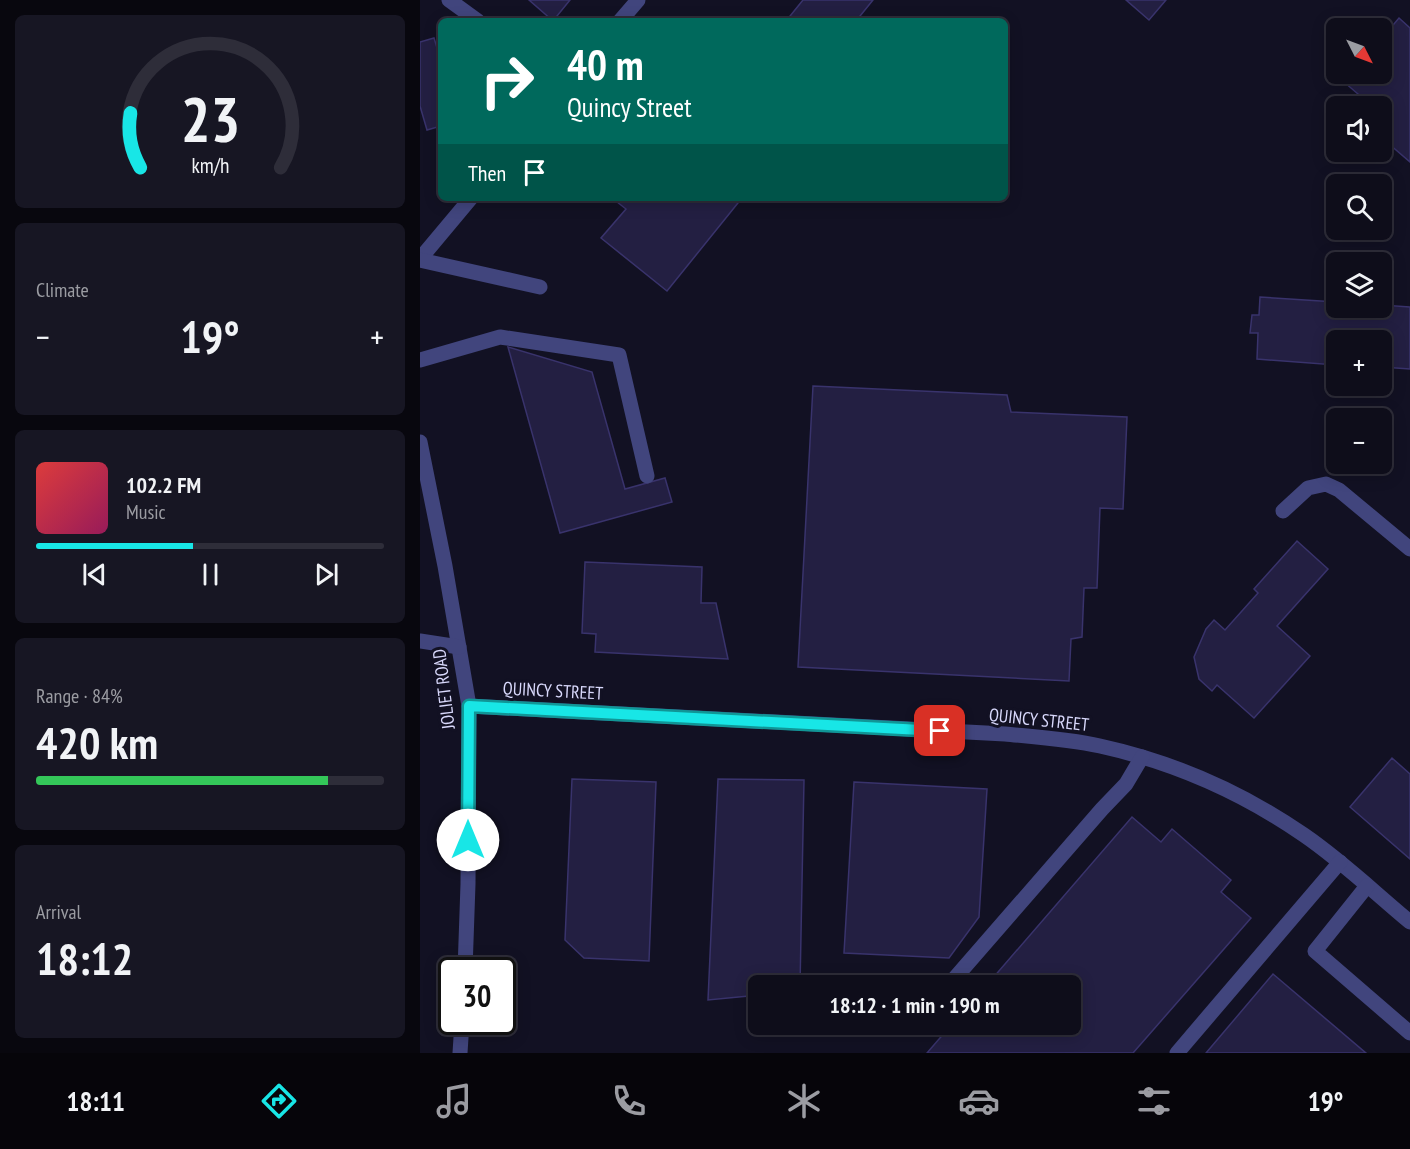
<!DOCTYPE html>
<meta charset="utf-8">
<style>
:root{--surface:#0e0d1a;--page:#171623;--text:#f1f3f6;--muted:#9b9ca2;--line:#2e2d39;--accent:#18e6e6}
body{margin:0;font-family:"PT Sans Narrow",sans-serif;background:var(--page);color:var(--text);height:100vh;display:flex;flex-direction:column;font-size:22px;white-space:nowrap}
*{box-sizing:border-box;margin:0}
p{font-size:20px;color:var(--muted)}
.icon{flex:none;width:33px;height:33px;fill:none;stroke:currentColor;stroke-width:2;stroke-linecap:round;stroke-linejoin:round}
.map{position:relative;flex:1;overflow:hidden}
.sheet{display:flex;flex-direction:column;gap:15px;padding:15px;background:#08070e;width:420px}
.sheet>*{flex:none}
.top-card{position:absolute;left:18px;top:18px;width:570px;height:183px;border-radius:9px;box-shadow:0 3px 15px #0003,0 0 0 2px var(--line);background:#00695c;color:#fff;overflow:hidden}
.needle{width:39px;rotate:132deg}
.tools{position:absolute;left:906px;top:18px;display:grid;gap:12px}
.tools a{display:grid;place-items:center;width:66px;height:66px;border-radius:9px;background:var(--surface);box-shadow:0 3px 15px #0003,0 0 0 2px var(--line);font-size:30px}
.speed{position:absolute;left:18px;top:957px;display:flex;gap:12px;font-size:30px;font-weight:700;text-align:center}
.speed>*{display:grid;place-content:center;width:78px;height:78px;border-radius:50%;background:var(--surface);box-shadow:0 3px 15px #0003,0 0 0 2px var(--line);line-height:1}
.speed .limit{border:3px solid #111;border-radius:9px;background:#fff;color:#111}
.pin{position:absolute;display:grid;place-items:center;width:51px;height:51px;color:#fff;margin:-26px;border-radius:12px;box-shadow:0 3px 9px #0006}
.me{position:absolute;width:66px;margin:-33px;rotate:0deg;stroke-linejoin:round;filter:drop-shadow(0 0 4px #0008)}
.turn{display:flex;align-items:center;gap:21px;height:126px;padding:0 30px;font-size:27px}
.turn .icon{width:78px;height:78px;stroke-width:2.5}
.turn b{display:block;font-size:42px;line-height:51px}
.then{display:flex;align-items:center;height:57px;padding:0 30px;background:#0003;gap:12px;font-size:22px}
.big{font-size:45px;font-weight:700;line-height:1.1}
.sheet .tile{flex:1;display:flex;flex-direction:column;justify-content:center;gap:9px;min-width:0;padding:0 21px;border-radius:9px;background:var(--page)}
.sheet .dial{align-items:center;gap:0}
.dial svg{height:156px;overflow:visible;fill:none;stroke:var(--line);stroke-width:7;stroke-linecap:round;text-anchor:middle}
.dial text{fill:var(--text);stroke:none}
.song{display:flex;align-items:center;gap:18px}
.cover{width:72px;height:72px;border-radius:9px;background:linear-gradient(135deg,hsl(0 70% 55%),hsl(330 70% 35%))}
.played{height:6px;border-radius:3px;background:linear-gradient(90deg,var(--accent) 45%,var(--line) 45%)}
.keys{display:flex;justify-content:space-around;direction:ltr}
.heat{display:flex;justify-content:space-between;align-items:center;font-size:33px;direction:ltr}
.charge{height:9px;border-radius:4px;background:linear-gradient(90deg,#34c759 84%,var(--line) 0)}
.trip{position:absolute;left:328px;top:975px;width:333px;height:60px;border-radius:9px;background:var(--surface);box-shadow:0 3px 15px #0003,0 0 0 2px var(--line);font-weight:700;line-height:60px;text-align:center}
.dock{display:flex;height:96px;justify-content:space-around;align-items:center;background:#06050a;color:var(--muted)}
.dock .icon{width:42px;height:42px}
.dock .on{color:var(--accent)}
.dock b{font-size:27px;color:var(--text)}
main{display:flex;flex:1;min-height:0}
.map>svg:first-child{display:block}
.building{fill:#231f42;stroke:#39336c;stroke-width:1.5}
.lines{fill:none;stroke-linecap:round;stroke-linejoin:round}
.minor{stroke:#41457d;stroke-width:15}
.route-casing{stroke:#109696;stroke-width:15}
.route{stroke:#18e6e6;stroke-width:10}
.labels{text-anchor:middle;stroke-width:6;stroke-linejoin:round;paint-order:stroke}
.street-label{font-size:18px;fill:#d8d8fb;stroke:#121123}
</style>
<main>
<section class="sheet">
<div class="tile dial"><svg viewBox="0 0 100 80">
<path d="M14 69A42 42 0 1 1 86 69"/>
<path d="M14 69A42 42 0 0 1 9 41" stroke="#18e6e6"/>
<text x="50" y="56" font-size="32" font-weight="700">23</text>
<text x="50" y="72" font-size="11">km/h</text>
</svg></div>
<div class="tile"><p>Climate</p>
<div class="heat"><a>−</a><b class="big">19°</b><a>+</a></div>
</div>
<div class="tile">
<div class="song"><i class="cover"></i><div><b>102.2 FM</b><p>Music</p></div></div>
<div class="played"></div>
<div class="keys"><svg class="icon" aria-label="previous" viewBox="0 0 24 24"><path d="M18 5L8 12l10 7zM5 5v14"/></svg><svg class="icon" aria-label="pause" viewBox="0 0 24 24"><path d="M8 5v14M16 5v14"/></svg><svg class="icon" aria-label="next" viewBox="0 0 24 24"><path d="M6 5l10 7-10 7zM19 5v14"/></svg></div>
</div>
<div class="tile"><p>Range · 84%</p><b class="big">420 km</b><div class="charge"></div></div>
<div class="tile"><p>Arrival</p><b class="big">18:12</b></div>
</section>
<div class="map">
<svg width="990" height="1053" viewBox="0 0 990 1053">
<rect width="100%" height="100%" fill="#121123"/>
<g class="building">
<polygon points="109,0 150,0 133,21"/>
<polygon points="383,0 453,0 436,21 366,21"/>
<polygon points="706,0 746,0 729,20"/>
<polygon points="979,18 990,28 990,162 962,138 962,119 964,117 962,115 962,106 952,106 924,82 931,74 962,74 962,38"/>
<polygon points="14,38 21,61 21,126 7,130 0,106 0,42"/>
<polygon points="192,198 322,198 247,291 181,238 206,209"/>
<polygon points="840,297 916,302 916,308 962,308 962,305 990,307 990,369 962,367 962,340 916,340 916,365 837,359 838,333 830,333 832,315 839,315"/>
<polygon points="88,347 172,372 205,489 245,478 252,502 140,533"/>
<polygon points="393,386 587,395 591,412 707,417 703,509 680,508 677,588 664,588 662,637 651,639 649,681 378,667"/>
<polygon points="877,541 908,569 857,626 890,656 834,718 797,685 792,691 779,679 774,657 786,629 794,620 805,630 838,593 834,589"/>
<polygon points="165,562 282,567 281,603 296,603 308,659 175,652 176,634 162,633"/>
<polygon points="972,758 990,774 990,859 930,807"/>
<polygon points="152,779 236,782 229,961 164,958 145,940"/>
<polygon points="298,779 384,780 380,986 339,986 339,995 288,1000"/>
<polygon points="434,782 567,789 559,917 529,958 424,953"/>
<polygon points="712,817 741,842 752,829 811,880 801,892 831,918 713,1053 507,1053 532,1024 651,1024 651,986 566,986"/>
<polygon points="853,974 946,1053 786,1053"/>
</g>
<g class="lines">
<g class="minor">
<polyline points="29,0 58,21"/>
<polyline points="200,21 218,0"/>
<polyline points="0,259 51,198"/>
<polyline points="0,260 120,287"/>
<polyline points="0,360 80,337 199,355 227,476"/>
<polyline points="0,442 25,566 49,706 48,884 45,970"/>
<polyline points="863,511 888,488 906,484 919,490 990,549"/>
<polyline points="0,641 39,647"/>
<path d="M49,706L585,734C616,737 648,739 680,746C753,762 823,793 884,835C922,861 955,893 990,922"/>
<polyline points="947,886 895,951 990,1033"/>
<polyline points="528,986 682,809 706,784 722,757"/>
<polyline points="40,1053 42,1022"/>
<polyline points="757,1053 920,862"/>
</g>
</g>
<g class="lines">
<defs>
<polyline id="route" points="48,840 49,706 520,731"/>
</defs>
<use href="#route" class="route-casing"/>
<use href="#route" class="route"/>
</g>
<g class="labels">
<g class="street-label">
<text transform="translate(24 689) rotate(-97)" y="6">JOLIET ROAD</text>
<text transform="translate(133 691) rotate(3)" y="6">QUINCY STREET</text>
<text transform="translate(619 720) rotate(6)" y="6">QUINCY STREET</text>
</g>
</g>
</svg>
<div class="tools">
<a><svg class="needle" viewBox="-14 -14 28 28"><path d="M0-13l5 13h-10z" fill="#e53935"/><path d="M0 13l5-13h-10z" fill="#9b9ca2"/></svg></a>
<a><svg class="icon" aria-label="sound" viewBox="0 0 24 24"><path d="M4 9h4l5-4v14l-5-4H4zM17 9q2 3 0 6"/></svg></a>
<a><svg class="icon" aria-label="search" viewBox="0 0 24 24"><circle cx="10" cy="10" r="6"/><path d="M15 15l6 6"/></svg></a>
<a><svg class="icon" aria-label="layers" viewBox="0 0 24 24"><path d="M12 4l9 5-9 5-9-5zM3 14l9 5 9-5"/></svg></a>
<a>+</a>
<a>−</a>
</div>
<div class="speed"><div class="limit">30</div></div>
<div class="pin" style="left:520px;top:731px;background:#d93025"><svg class="icon" aria-label="arrive" viewBox="0 0 24 24"><path d="M6 21V4h12l-3 4 3 4H6"/></svg></div>
<svg class="me" style="left:48px;top:840px" viewBox="-20 -20 40 40"><circle r="19" fill="#fff"/><path d="M0-13L10 11 0 6-10 11z" fill="#18e6e6"/></svg>
<div class="trip">18:12 · 1 min · 190 m</div>
<div class="top-card">
<div class="turn"><svg class="icon" aria-label="right" viewBox="0 0 24 24"><path d="M7 20v-9h11M14 6l5 5-5 5"/></svg><div><b>40 m</b>Quincy Street</div></div>
<div class="then">Then<svg class="icon" aria-label="arrive" viewBox="0 0 24 24"><path d="M6 21V4h12l-3 4 3 4H6"/></svg></div>
</div>
</div>
</main>
<nav class="dock">
<b>18:11</b>
<svg class="icon on" aria-label="directions" viewBox="0 0 24 24"><path d="M12 3l9 9-9 9-9-9zM9 14v-3h6M13 9l2 2-2 2"/></svg>
<svg class="icon" aria-label="music" viewBox="0 0 24 24"><path d="M9 18V5l10-2v13"/><circle cx="6" cy="18" r="3"/><circle cx="16" cy="16" r="3"/></svg>
<svg class="icon" aria-label="phone" viewBox="0 0 24 24"><path d="M5 4h4l2 5-3 2q2 4 5 5l2-3 5 2v4C11 20 4 13 5 4z"/></svg>
<svg class="icon" aria-label="climate" viewBox="0 0 24 24"><path d="M12 3v18M4 7l16 10M4 17L20 7"/></svg>
<svg class="icon" aria-label="car" viewBox="0 0 24 24"><path d="M5 17H2v-5l4-1 3-4h7l3 4 3 1v5h-3M9 17h6M6 11h13"/><circle cx="7" cy="17" r="2"/><circle cx="17" cy="17" r="2"/></svg>
<svg class="icon" aria-label="filters" viewBox="0 0 24 24"><path d="M4 7h16M4 17h16"/><circle cx="9" cy="7" r="2"/><circle cx="15" cy="17" r="2"/></svg>
<b>19°</b>
</nav>
